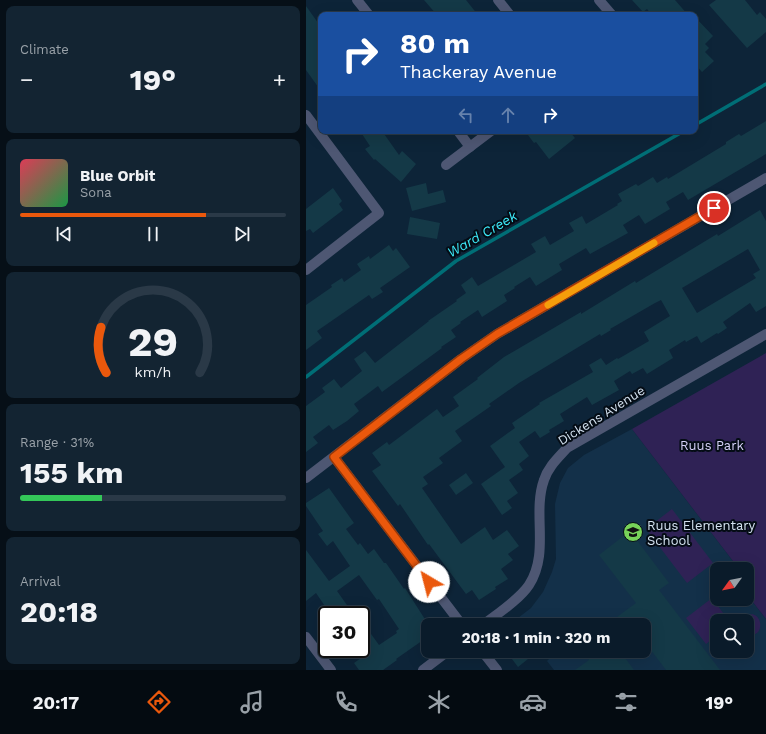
<!DOCTYPE html>
<meta charset="utf-8">
<style>
:root{--surface:#0a1b2a;--page:#132432;--text:#f1f3f6;--muted:#99a1a8;--line:#2a3947;--accent:#ea580c}
body{margin:0;font-family:"Work Sans",sans-serif;background:var(--page);color:var(--text);height:100vh;display:flex;flex-direction:column;font-size:15px;white-space:nowrap}
*{box-sizing:border-box;margin:0}
p{font-size:13px;color:var(--muted)}
.icon{flex:none;width:22px;height:22px;fill:none;stroke:currentColor;stroke-width:2;stroke-linecap:round;stroke-linejoin:round}
.map{position:relative;flex:1;overflow:hidden}
.sheet{display:flex;flex-direction:column;gap:6px;padding:6px;background:#060f17;width:306px}
.sheet>*{flex:none}
.guide{position:absolute;left:12px;top:12px;width:380px;height:122px;border-radius:8px;box-shadow:0 4px 16px #0002,0 0 0 1px var(--line);background:#1a4fa0;color:#fff;overflow:hidden}
.needle{width:26px;rotate:237deg}
.fabs{position:absolute;left:404px;top:562px;display:grid;gap:8px}
.fabs a{display:grid;place-items:center;width:44px;height:44px;border-radius:8px;background:var(--surface);box-shadow:0 4px 16px #0002,0 0 0 1px var(--line);font-size:20px}
.speed{position:absolute;left:12px;top:606px;display:flex;gap:8px;font-size:20px;font-weight:700;text-align:center}
.speed>*{display:grid;place-content:center;width:52px;height:52px;border-radius:50%;background:var(--surface);box-shadow:0 4px 16px #0002,0 0 0 1px var(--line);line-height:1}
.speed .limit{border:2px solid #111;border-radius:6px;background:#fff;color:#111}
.pin{position:absolute;display:grid;place-items:center;width:34px;height:34px;color:#fff;margin:-17px;border:2px solid #fff;border-radius:50%;box-shadow:0 1px 4px #0007}
.me{position:absolute;width:44px;margin:-22px;rotate:323deg;stroke-linejoin:round;filter:drop-shadow(0 0 3px #0008)}
.turn{display:flex;align-items:center;gap:14px;height:84px;padding:0 16px;font-size:18px}
.turn .icon{width:52px;height:52px;stroke-width:2.5}
.turn b{display:block;font-size:28px;line-height:34px}
.lanes{display:flex;align-items:center;height:38px;padding:0 16px;background:#0003;justify-content:center;gap:20px;direction:ltr}
.lanes .off{opacity:.35}
.big{font-size:30px;font-weight:700;line-height:1.1}
.sheet .card{flex:1;display:flex;flex-direction:column;justify-content:center;gap:6px;min-width:0;padding:0 14px;border-radius:8px;background:var(--page)}
.sheet .dial{align-items:center;gap:0}
.dial svg{height:104px;overflow:visible;fill:none;stroke:var(--line);stroke-width:7;stroke-linecap:round;text-anchor:middle}
.dial text{fill:var(--text);stroke:none}
.song{display:flex;align-items:center;gap:12px}
.cover{width:48px;height:48px;border-radius:6px;background:linear-gradient(135deg,hsl(350 70% 55%),hsl(140 70% 35%))}
.played{height:4px;border-radius:2px;background:linear-gradient(90deg,var(--accent) 70%,var(--line) 70%)}
.keys{display:flex;justify-content:space-around;direction:ltr}
.heat{display:flex;justify-content:space-between;align-items:center;font-size:22px;direction:ltr}
.charge{height:6px;border-radius:3px;background:linear-gradient(90deg,#34c759 31%,var(--line) 0)}
.trip{position:absolute;left:115px;top:618px;width:230px;height:40px;border-radius:8px;background:var(--surface);box-shadow:0 4px 16px #0002,0 0 0 1px var(--line);font-weight:700;line-height:40px;text-align:center}
.tab-bar{display:flex;height:64px;justify-content:space-around;align-items:center;background:#040b11;color:var(--muted)}
.tab-bar .icon{width:28px;height:28px}
.tab-bar .current{color:var(--accent)}
.tab-bar b{font-size:18px;color:var(--text)}
main{display:flex;flex:1;min-height:0}
.map>svg:first-child{display:block}
.built{fill:#133049;fill-rule:evenodd}
.green{fill:#2f2255}
.lines{fill:none;stroke-linecap:round;stroke-linejoin:round}
.stream{stroke:#006e76;stroke-width:3.5}
.building{fill:#143947;fill-rule:evenodd}
.minor{stroke:#4e5773;stroke-width:10}
.route-casing{stroke:#983908;stroke-width:10}
.route{stroke:#ea580c;stroke-width:7}
.slow{stroke:#f59e0b;stroke-width:7}
.labels{text-anchor:middle;stroke-width:4;stroke-linejoin:round;paint-order:stroke}
.street-label{font-size:13px;fill:#d4e2f0;stroke:#040c15}
.park-label{font-size:13px;fill:#d6d1f8;stroke:#040c15}
.poi-label{font-size:13px;fill:#d4e2f0;stroke:#040c15;text-anchor:start}
.water-label{font-size:14px;font-style:italic;fill:#3deaf9;stroke:#040c15}
</style>
<main>
<section class="sheet">
<div class="card"><p>Climate</p>
<div class="heat"><a>−</a><b class="big">19°</b><a>+</a></div>
</div>
<div class="card">
<div class="song"><i class="cover"></i><div><b>Blue Orbit</b><p>Sona</p></div></div>
<div class="played"></div>
<div class="keys"><svg class="icon" aria-label="previous" viewBox="0 0 24 24"><path d="M18 5L8 12l10 7zM5 5v14"/></svg><svg class="icon" aria-label="pause" viewBox="0 0 24 24"><path d="M8 5v14M16 5v14"/></svg><svg class="icon" aria-label="next" viewBox="0 0 24 24"><path d="M6 5l10 7-10 7zM19 5v14"/></svg></div>
</div>
<div class="card dial"><svg viewBox="0 0 100 80">
<path d="M14 69A42 42 0 1 1 86 69"/>
<path d="M14 69A42 42 0 0 1 10 34" stroke="#ea580c"/>
<text x="50" y="56" font-size="32" font-weight="700">29</text>
<text x="50" y="72" font-size="11">km/h</text>
</svg></div>
<div class="card"><p>Range · 31%</p><b class="big">155 km</b><div class="charge"></div></div>
<div class="card"><p>Arrival</p><b class="big">20:18</b></div>
</section>
<div class="map">
<svg width="460" height="670" viewBox="0 0 460 670">
<rect width="100%" height="100%" fill="#0d2438"/>
<path class="built" d="M326,429L433,569H411V599H441V582L444,587L443,597L460,619V670H248L241,661L243,659L237,651H338V625H217L212,618L225,608L237,592L246,572L250,559L249,504L254,483L262,468L278,455ZM411,621H441V651H411Z"/>
<g class="green">
<path d="M460,353V619L443,597C444,587 441,579 441,569H433L326,429Z"/>
<polygon points="366,509 407,563 381,583 340,529"/>
<polygon points="406,598 423,621 411,621 411,635 400,644 380,618"/>
<path d="M446,614C460,617 455,642 441,632V621H438L441,616Z"/>
</g>
<g class="lines">
<g class="stream">
<polyline points="389,125 460,84"/>
<polyline points="0,377 150,261 378,131"/>
</g>
</g>
<g class="building">
<polygon points="118,0 160,0 172,15 131,15"/>
<polygon points="326,0 369,0 382,15 346,15 341,9 337,12"/>
<polygon points="410,0 439,0 451,15 454,12 460,19 460,32 441,48 403,5"/>
<polygon points="0,6 15,27 15,91 0,70"/>
<polygon points="389,17 407,36 399,44 403,48 399,52 408,61 396,72 389,64"/>
<polygon points="460,121 460,154 382,200 377,192 360,202 364,209 339,224 333,215 317,225 322,233 284,254 280,248 253,264 256,270 230,286 224,277 208,287 209,288 198,295 201,301 176,317 172,310 154,322 155,323 145,330 150,337 135,347 136,348 76,392 72,386 48,404 53,411 41,421 27,430 23,425 7,437 12,443 0,452 0,406 19,392 16,388 28,379 35,388 56,371 48,359 59,351 69,363 123,321 122,321 151,301 150,300 160,293 155,285 166,277 172,286 230,252 225,244 239,236 244,245 268,231 263,223 276,216 280,224 312,205 311,204 316,201 312,194 330,184 332,186 347,177 351,183 361,177 362,179 420,144 420,142 433,134 435,136"/>
<polygon points="54,131 76,131 93,155 96,151 110,164 95,182 69,159 68,160 59,149 64,146"/>
<polygon points="219,131 263,131 269,138 243,159 230,142 228,143"/>
<polygon points="120,183 122,194 137,190 140,202 106,211 100,188"/>
<polygon points="27,188 36,201 33,204 37,210 7,233 4,229 0,231 0,209"/>
<path d="M454,210L460,221V306L450,312L444,303L417,322L421,328L412,334L411,333L395,343L391,336L380,342L379,340L363,350L367,358L341,374L337,368L326,374L324,371L308,381L313,390L286,405L281,397L254,414L258,421L243,430L244,432L234,438L229,431L213,442L223,456L213,464L217,470L203,480L212,493L201,501L206,508L196,515L175,484L199,467L184,446L209,428L206,423L234,404L233,403L287,372L283,365L295,358L300,365L311,358L312,359L343,341L338,332L364,316L355,300L349,303L304,329L305,330L295,336L294,334L213,383L183,404L185,406L149,431L156,441L133,458L137,463L117,477L122,484L116,488L155,544L179,527L187,540L201,530L213,546L202,554L207,560L195,569L202,579L189,587L190,589L173,600L166,590L160,594L123,544L122,545L94,504L92,506L66,471L75,465L66,453L81,442L83,445L131,409L137,417L153,406L147,397L172,379L171,378L198,357L275,312V314L329,281L330,283L411,234L412,236ZM442,249L454,270L447,274L450,278L391,313L376,288Z"/>
<polygon points="104,217 134,223 131,239 101,234"/>
<polygon points="83,245 87,251 90,248 104,267 74,288 77,292 66,299 63,295 11,331 16,338 0,350 0,305 26,287 25,285 36,278 38,282 55,270 51,264 63,256 64,259"/>
<polygon points="160,473 167,483 150,495 143,485"/>
<polygon points="23,488 48,523 40,529 52,545 54,543 62,554 68,549 78,563 80,563 98,589 99,588 122,624 114,629 120,638 90,659 91,660 77,670 53,670 48,663 55,658 49,649 55,649 55,620 73,645 91,633 90,631 93,629 73,599 71,600 53,575 31,591 48,615 25,615 10,593 0,601 0,550 23,581 44,566 27,541 21,546 12,534 17,531 0,506 0,503"/>
<polygon points="324,531 363,583 353,590 414,670 360,670 338,641 338,625 300,625 330,603 293,555"/>
<polygon points="200,651 232,651 212,667"/>
<polygon points="276,651 314,651 328,670 269,670 283,660"/>
</g>
<g class="lines">
<g class="minor">
<polyline points="51,0 63,15"/>
<polyline points="192,0 204,15"/>
<polyline points="293,0 306,15"/>
<polyline points="0,115 73,213 0,270"/>
<polyline points="152,131 164,147"/>
<polyline points="140,165 185,131"/>
<polyline points="28,457 156,625"/>
<polyline points="0,478 155,359 191,334 460,178"/>
<path d="M177,625C191,614 213,600 223,585C244,552 226,514 238,480C242,467 252,458 261,448L460,334"/>
<polyline points="0,637 25,670"/>
<polyline points="176,651 191,670"/>
<polyline points="117,670 142,651"/>
</g>
</g>
<g class="lines">
<defs>
<polyline id="route" points="123,582 28,457 155,359 191,334 408,208"/>
</defs>
<use href="#route" class="route-casing"/>
<use href="#route" class="route"/>
<polyline class="slow" points="242,305 348,243"/>
</g>
<defs>
<symbol id="school-disc" viewBox="-11 -11 22 22"><circle r="9.5" fill="#77d259" stroke="#040c15"/><path d="M0-5L7-2L0 1L-7-2ZM-4 1L0 2.5L4 1V4Q0 6-4 4Z" fill="#111"/></symbol>
</defs>
<g fill-rule="evenodd">
<use href="#school-disc" x="316" y="521" width="22" height="22"/>
</g>
<g class="labels">
<g class="street-label">
<text transform="translate(295 415) rotate(-32)" y="5">Dickens Avenue</text>
</g>
<g class="park-label">
<text x="406" y="450">Ruus Park</text>
</g>
<g class="poi-label">
<text x="341" y="530">Ruus Elementary<tspan x="341" dy="15">School</tspan></text>
</g>
<g class="water-label">
<text transform="translate(176 234) rotate(-30)" y="5">Ward Creek</text>
</g>
</g>
</svg>
<div class="fabs">
<a><svg class="needle" viewBox="-14 -14 28 28"><path d="M0-13l5 13h-10z" fill="#e53935"/><path d="M0 13l5-13h-10z" fill="#99a1a8"/></svg></a>
<a><svg class="icon" aria-label="search" viewBox="0 0 24 24"><circle cx="10" cy="10" r="6"/><path d="M15 15l6 6"/></svg></a>
</div>
<div class="speed"><div class="limit">30</div></div>
<div class="pin" style="left:408px;top:208px;background:#d93025"><svg class="icon" aria-label="arrive" viewBox="0 0 24 24"><path d="M6 21V4h12l-3 4 3 4H6"/></svg></div>
<svg class="me" style="left:123px;top:582px" viewBox="-20 -20 40 40"><circle r="19" fill="#fff"/><path d="M0-13L10 11 0 6-10 11z" fill="#ea580c"/></svg>
<div class="trip">20:18 · 1 min · 320 m</div>
<div class="guide">
<div class="turn"><svg class="icon" aria-label="right" viewBox="0 0 24 24"><path d="M7 20v-9h11M14 6l5 5-5 5"/></svg><div><b>80 m</b>Thackeray Avenue</div></div>
<div class="lanes"><svg class="icon off" aria-label="left" viewBox="0 0 24 24"><path d="M17 20v-9H6M10 6l-5 5 5 5"/></svg><svg class="icon off" aria-label="ahead" viewBox="0 0 24 24"><path d="M12 20V5M6 11l6-6 6 6"/></svg><svg class="icon" aria-label="right" viewBox="0 0 24 24"><path d="M7 20v-9h11M14 6l5 5-5 5"/></svg></div>
</div>
</div>
</main>
<nav class="tab-bar">
<b>20:17</b>
<svg class="icon current" aria-label="directions" viewBox="0 0 24 24"><path d="M12 3l9 9-9 9-9-9zM9 14v-3h6M13 9l2 2-2 2"/></svg>
<svg class="icon" aria-label="music" viewBox="0 0 24 24"><path d="M9 18V5l10-2v13"/><circle cx="6" cy="18" r="3"/><circle cx="16" cy="16" r="3"/></svg>
<svg class="icon" aria-label="phone" viewBox="0 0 24 24"><path d="M5 4h4l2 5-3 2q2 4 5 5l2-3 5 2v4C11 20 4 13 5 4z"/></svg>
<svg class="icon" aria-label="climate" viewBox="0 0 24 24"><path d="M12 3v18M4 7l16 10M4 17L20 7"/></svg>
<svg class="icon" aria-label="car" viewBox="0 0 24 24"><path d="M5 17H2v-5l4-1 3-4h7l3 4 3 1v5h-3M9 17h6M6 11h13"/><circle cx="7" cy="17" r="2"/><circle cx="17" cy="17" r="2"/></svg>
<svg class="icon" aria-label="filters" viewBox="0 0 24 24"><path d="M4 7h16M4 17h16"/><circle cx="9" cy="7" r="2"/><circle cx="15" cy="17" r="2"/></svg>
<b>19°</b>
</nav>
